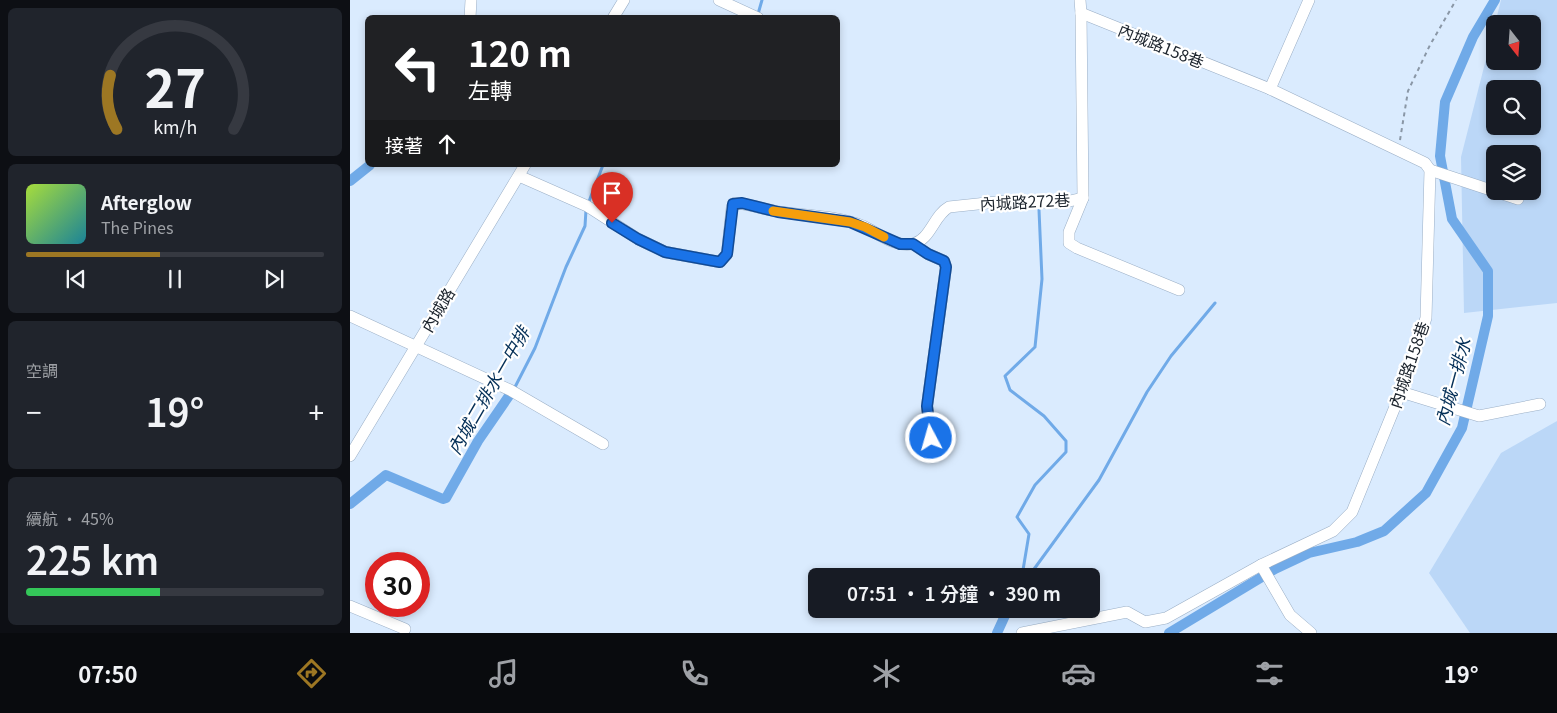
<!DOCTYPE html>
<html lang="zh-TW">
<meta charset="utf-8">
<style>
:root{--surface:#171b24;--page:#20242c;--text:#f1f3f6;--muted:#9ea1a6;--line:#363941;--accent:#9d7723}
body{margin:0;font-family:Georgia,"Noto Sans TC",serif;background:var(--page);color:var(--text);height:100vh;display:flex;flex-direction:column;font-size:19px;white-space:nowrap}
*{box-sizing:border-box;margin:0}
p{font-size:16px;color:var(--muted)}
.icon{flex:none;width:28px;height:28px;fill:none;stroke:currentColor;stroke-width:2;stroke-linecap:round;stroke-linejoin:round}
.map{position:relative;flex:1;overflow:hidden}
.drawer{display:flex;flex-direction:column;gap:8px;padding:8px;background:#0d0f14;width:350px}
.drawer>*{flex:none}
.banner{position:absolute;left:15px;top:15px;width:475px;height:152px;border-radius:8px;box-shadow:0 2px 8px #0003;background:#202124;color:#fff;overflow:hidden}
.needle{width:32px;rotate:163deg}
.tools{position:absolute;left:1136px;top:15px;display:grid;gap:10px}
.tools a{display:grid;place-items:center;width:55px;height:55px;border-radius:8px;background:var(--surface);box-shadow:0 2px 8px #0003;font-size:25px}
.speed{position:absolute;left:15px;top:552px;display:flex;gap:10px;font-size:25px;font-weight:700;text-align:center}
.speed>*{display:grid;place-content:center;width:65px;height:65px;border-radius:50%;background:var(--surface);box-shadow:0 2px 8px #0003;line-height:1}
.speed .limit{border:8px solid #d22;background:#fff;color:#111}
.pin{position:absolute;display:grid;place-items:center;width:42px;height:42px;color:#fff;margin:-51px -21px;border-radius:50% 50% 50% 0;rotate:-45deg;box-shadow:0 0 5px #0007}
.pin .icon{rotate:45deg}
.me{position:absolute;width:55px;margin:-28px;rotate:354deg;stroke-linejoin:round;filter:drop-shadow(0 0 4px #0008)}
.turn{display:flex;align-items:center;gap:18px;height:105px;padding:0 20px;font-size:22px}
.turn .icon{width:65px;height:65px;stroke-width:2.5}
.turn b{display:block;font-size:35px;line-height:42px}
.then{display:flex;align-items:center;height:48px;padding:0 20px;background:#0003;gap:10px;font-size:19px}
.big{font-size:38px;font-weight:600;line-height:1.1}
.drawer .widget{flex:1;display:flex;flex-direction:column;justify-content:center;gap:8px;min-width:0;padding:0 18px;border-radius:8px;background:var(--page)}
.drawer .dial{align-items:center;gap:0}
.dial svg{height:130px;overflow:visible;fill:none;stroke:var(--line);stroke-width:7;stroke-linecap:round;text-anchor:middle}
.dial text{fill:var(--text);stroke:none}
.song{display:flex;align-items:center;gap:15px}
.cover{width:60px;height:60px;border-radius:8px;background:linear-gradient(135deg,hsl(80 70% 55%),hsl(190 70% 35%))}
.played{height:5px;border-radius:2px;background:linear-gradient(90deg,var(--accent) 45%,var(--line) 45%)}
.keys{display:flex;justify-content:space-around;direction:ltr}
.heat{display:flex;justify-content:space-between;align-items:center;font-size:28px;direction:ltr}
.charge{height:8px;border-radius:4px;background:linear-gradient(90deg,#34c759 45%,var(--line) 0)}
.trip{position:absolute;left:458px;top:568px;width:292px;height:50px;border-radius:8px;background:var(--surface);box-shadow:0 2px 8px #0003;font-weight:600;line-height:50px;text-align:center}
.menu{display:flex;height:80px;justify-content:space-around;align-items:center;background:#090b0e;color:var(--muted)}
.menu .icon{width:35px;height:35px}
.menu .on{color:var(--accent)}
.menu b{font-size:22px;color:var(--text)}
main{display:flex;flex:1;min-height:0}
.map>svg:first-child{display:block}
.green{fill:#bbd7f7;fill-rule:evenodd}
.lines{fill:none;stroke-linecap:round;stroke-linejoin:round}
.stream{stroke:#70aae8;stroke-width:3}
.canal{stroke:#70aae8;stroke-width:10}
.minor-casing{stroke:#9bafc6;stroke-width:12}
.path{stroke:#8a97a6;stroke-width:2;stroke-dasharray:4 4;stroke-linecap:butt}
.minor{stroke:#fff;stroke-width:11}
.route-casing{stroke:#114b97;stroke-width:12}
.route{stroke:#1a73e8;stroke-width:9}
.slow{stroke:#f59e0b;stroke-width:9}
.labels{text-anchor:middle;stroke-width:4.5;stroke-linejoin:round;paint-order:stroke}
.street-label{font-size:16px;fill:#1b232c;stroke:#fff}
.water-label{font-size:18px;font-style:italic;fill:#042f57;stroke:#fff}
</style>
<main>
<section class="drawer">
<div class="widget dial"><svg viewBox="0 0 100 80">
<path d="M14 69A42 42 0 1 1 86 69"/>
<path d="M14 69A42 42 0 0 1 10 36" stroke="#9d7723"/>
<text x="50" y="56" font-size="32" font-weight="700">27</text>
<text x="50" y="72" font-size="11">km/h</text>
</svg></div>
<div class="widget">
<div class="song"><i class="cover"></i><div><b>Afterglow</b><p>The Pines</p></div></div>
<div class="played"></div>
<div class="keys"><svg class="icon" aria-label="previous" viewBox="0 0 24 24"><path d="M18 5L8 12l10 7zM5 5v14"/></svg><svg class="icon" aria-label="pause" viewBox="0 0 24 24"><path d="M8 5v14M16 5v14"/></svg><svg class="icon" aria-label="next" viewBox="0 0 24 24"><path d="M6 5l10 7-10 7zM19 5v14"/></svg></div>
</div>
<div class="widget"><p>空調</p>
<div class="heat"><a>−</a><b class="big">19°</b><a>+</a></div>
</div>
<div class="widget"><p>續航 · 45%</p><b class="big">225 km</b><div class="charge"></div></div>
</section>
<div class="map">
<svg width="1207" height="633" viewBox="0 0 1207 633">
<rect width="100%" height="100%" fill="#daebfe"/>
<g class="green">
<path d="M1151,0H1207V303L1114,313L1111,157L1145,24V61H1182V24H1145ZM1145,89H1182V126H1145ZM1145,154H1182V191H1145Z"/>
<polygon points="1207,421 1207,633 1120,633 1079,573 1151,453"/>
</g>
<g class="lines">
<g class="stream">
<polyline points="408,14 412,0"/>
<polyline points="238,204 253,165"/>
<polyline points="164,389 185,348 216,267 235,226 236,210"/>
<polyline points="672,576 679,534 667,517 685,485 716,452 716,441 694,416 660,390 655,376 685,347 692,279 689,210"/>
<polyline points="679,576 749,480 797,392 821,356 865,303"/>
</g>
<g class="canal">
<polyline points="0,181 20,165"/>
<polyline points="0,504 36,475 93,499 96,498 128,441 163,390"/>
<polyline points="647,633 658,609"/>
<polyline points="819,633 925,569 959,553 1007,542 1034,531 1076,493 1112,428 1138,316 1138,271 1102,219 1090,156 1095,102 1123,37 1145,0"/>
</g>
<defs>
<g id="minor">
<polyline points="369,0 408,18"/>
<polyline points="730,0 731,13 733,198 719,232 719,243 727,248 829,290"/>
<polyline points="120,18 121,0"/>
<polyline points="263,18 274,0"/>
<polyline points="920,89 959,0"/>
<polyline points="1080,170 1168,199"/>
<path d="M169,176L237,206L288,239L315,252L370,262L377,254L382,207L385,203C401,204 415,210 430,212C457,216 487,216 513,226C528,233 544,247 562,244C581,240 583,216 599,207L656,201L711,203L733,198"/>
<polyline points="563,244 578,254 594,261 596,267 577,406 581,438"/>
<polyline points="0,316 160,390 253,444"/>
<polyline points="1051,392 1129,416 1190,404"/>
<polyline points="0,456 175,165"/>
<polyline points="911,565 940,615 961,633"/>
<polyline points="0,606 55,629"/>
<polyline points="672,633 777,612 795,622 816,618 911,565 983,531 1002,512 1051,392 1076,318 1080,170 1075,163 920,89 731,13"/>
</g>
</defs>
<use href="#minor" class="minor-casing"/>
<polyline class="path" points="1050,140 1058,91 1080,45 1106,0"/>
<use href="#minor" class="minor"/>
</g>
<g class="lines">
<defs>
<polyline id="route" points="262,223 288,239 315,252 370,262 377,254 383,204 392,203 428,212 500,222 550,244 563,244 578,254 594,261 596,267 577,406 581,438"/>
</defs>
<use href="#route" class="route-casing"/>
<use href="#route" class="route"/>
<polyline class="slow" points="423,211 500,222 515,227 534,237"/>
</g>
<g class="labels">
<g class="street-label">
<text transform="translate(811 46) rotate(22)" y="6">內城路158巷</text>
<text transform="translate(675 202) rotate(-3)" y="6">內城路272巷</text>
<text transform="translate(88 310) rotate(-59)" y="6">內城路</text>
<text transform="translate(1059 365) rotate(-71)" y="6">內城路158巷</text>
</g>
<g class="water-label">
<text transform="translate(1104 382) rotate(-75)" y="6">內城一排水</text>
<text transform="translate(139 391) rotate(-60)" y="6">內城二排水一中排</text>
</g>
</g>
</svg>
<div class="tools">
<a><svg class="needle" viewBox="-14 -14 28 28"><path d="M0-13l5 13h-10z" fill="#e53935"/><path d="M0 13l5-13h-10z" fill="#9ea1a6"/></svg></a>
<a><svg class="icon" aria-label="search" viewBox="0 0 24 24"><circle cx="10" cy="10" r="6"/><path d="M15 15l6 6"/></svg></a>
<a><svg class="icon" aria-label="layers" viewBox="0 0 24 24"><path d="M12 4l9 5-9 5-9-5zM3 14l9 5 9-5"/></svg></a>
</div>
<div class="speed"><div class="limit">30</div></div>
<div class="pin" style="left:262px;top:223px;background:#d93025"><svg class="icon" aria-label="arrive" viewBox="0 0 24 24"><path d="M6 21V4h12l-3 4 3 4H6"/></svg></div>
<svg class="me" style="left:581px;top:438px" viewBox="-20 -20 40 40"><circle r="17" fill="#1a73e8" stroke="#fff" stroke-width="3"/><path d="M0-11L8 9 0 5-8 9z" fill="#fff"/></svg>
<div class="trip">07:51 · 1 分鐘 · 390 m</div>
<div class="banner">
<div class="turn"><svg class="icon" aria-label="left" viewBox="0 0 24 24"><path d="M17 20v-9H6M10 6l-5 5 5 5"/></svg><div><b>120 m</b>左轉</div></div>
<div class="then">接著<svg class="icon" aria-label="ahead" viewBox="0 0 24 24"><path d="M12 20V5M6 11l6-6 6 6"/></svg></div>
</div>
</div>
</main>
<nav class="menu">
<b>07:50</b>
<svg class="icon on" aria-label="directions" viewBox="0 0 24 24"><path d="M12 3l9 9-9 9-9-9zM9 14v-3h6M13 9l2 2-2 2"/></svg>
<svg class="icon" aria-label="music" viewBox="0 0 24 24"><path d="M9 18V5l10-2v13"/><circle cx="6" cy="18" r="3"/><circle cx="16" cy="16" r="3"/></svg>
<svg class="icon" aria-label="phone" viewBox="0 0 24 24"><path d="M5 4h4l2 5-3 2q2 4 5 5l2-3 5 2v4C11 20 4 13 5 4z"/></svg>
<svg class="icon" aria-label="climate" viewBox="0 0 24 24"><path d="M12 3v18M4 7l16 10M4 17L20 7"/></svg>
<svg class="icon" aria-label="car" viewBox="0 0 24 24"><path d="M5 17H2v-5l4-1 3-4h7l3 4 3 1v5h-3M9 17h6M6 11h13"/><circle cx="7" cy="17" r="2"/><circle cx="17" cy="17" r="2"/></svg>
<svg class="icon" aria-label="filters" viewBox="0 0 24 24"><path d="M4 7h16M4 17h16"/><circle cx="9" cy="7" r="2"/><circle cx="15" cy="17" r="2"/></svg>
<b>19°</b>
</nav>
